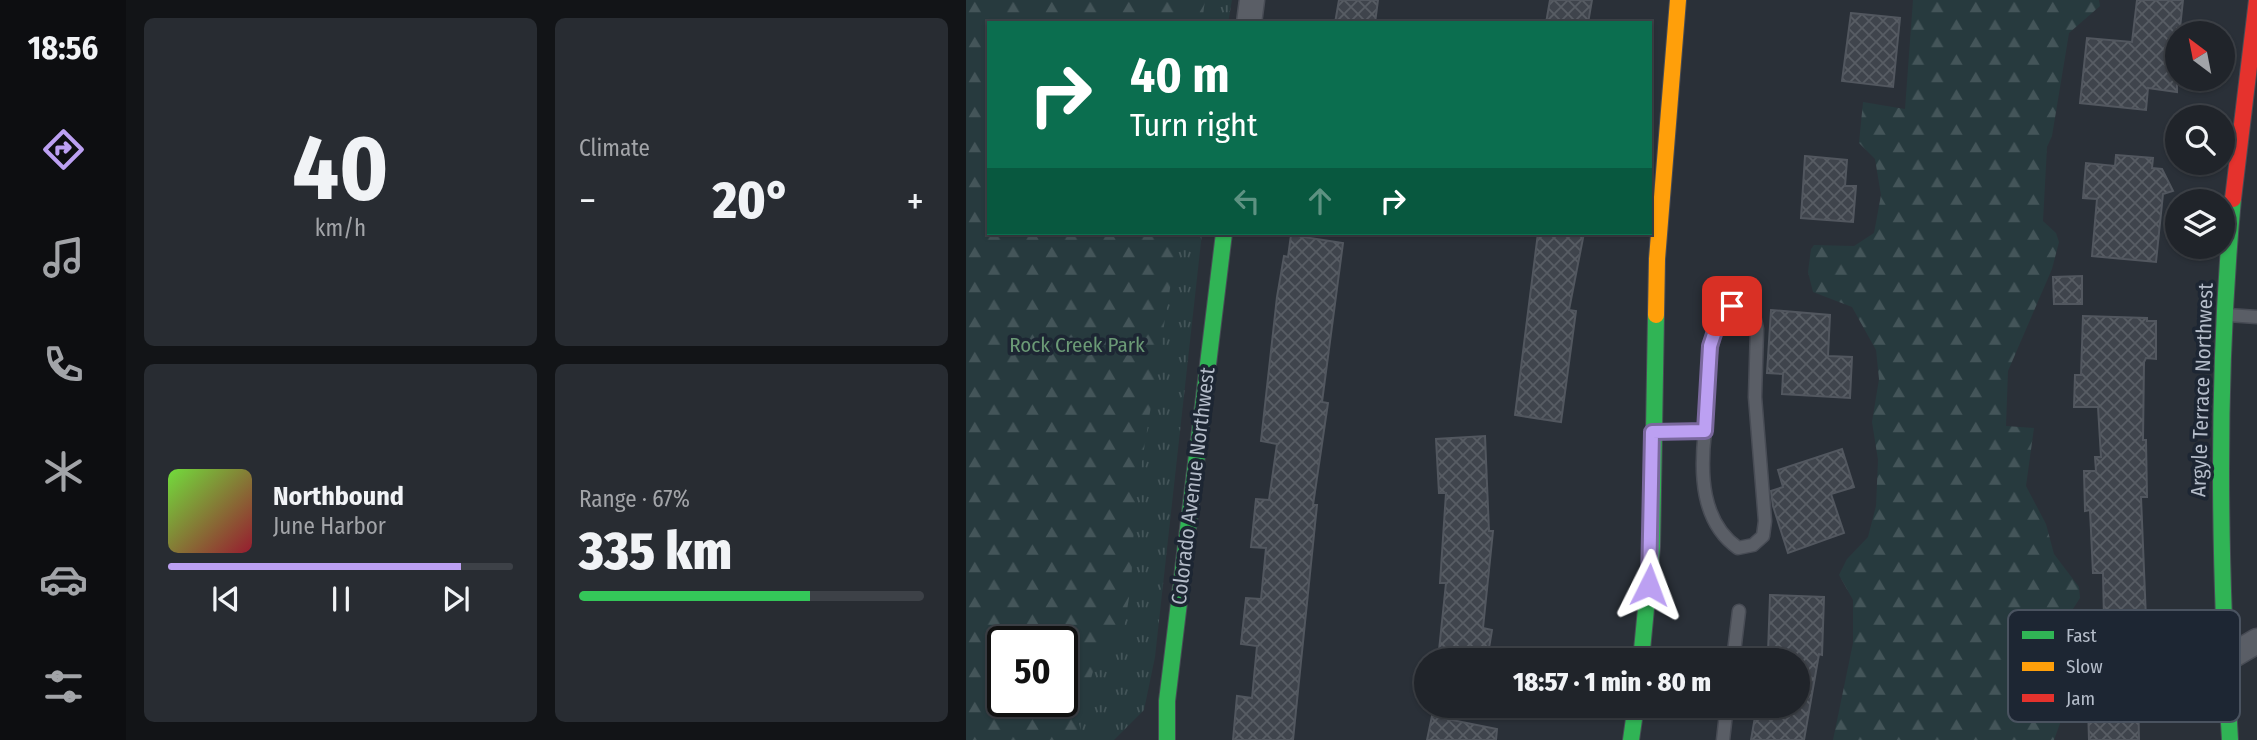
<!DOCTYPE html>
<meta charset="utf-8">
<style>
:root{--surface:#20242a;--page:#282c32;--text:#f1f3f6;--muted:#a2a4a8;--line:#3d4147;--accent:#bca0f2}
body{margin:0;font-family:"Fira Sans Condensed",sans-serif;background:var(--page);color:var(--text);height:100vh;display:flex;flex-direction:column;font-size:26px;white-space:nowrap}
*{box-sizing:border-box;margin:0}
p{font-size:23px;color:var(--muted)}
.icon{flex:none;width:38px;height:38px;fill:none;stroke:currentColor;stroke-width:2;stroke-linecap:round;stroke-linejoin:round}
.map{position:relative;flex:1;overflow:hidden}
.panel{display:flex;flex-direction:column;gap:18px;padding:18px;background:#121417;width:840px}
.panel>*{flex:none}
.hud{position:absolute;left:21px;top:21px;width:665px;height:214px;border-radius:0px;box-shadow:0 2px 5px #0004,0 0 0 2px var(--line);background:#0b6e4f;color:#fff;overflow:hidden}
.needle{width:46px;rotate:328deg}
.tools{position:absolute;left:1199px;top:21px;display:grid;gap:14px}
.tools a{display:grid;place-items:center;width:70px;height:70px;border-radius:50%;background:var(--surface);box-shadow:0 2px 5px #0004,0 0 0 2px var(--line);font-size:35px}
.speed{position:absolute;left:21px;top:626px;display:flex;gap:14px;font-size:35px;font-weight:700;text-align:center}
.speed>*{display:grid;place-content:center;width:91px;height:91px;border-radius:50%;background:var(--surface);box-shadow:0 2px 5px #0004,0 0 0 2px var(--line);line-height:1}
.speed .limit{border:4px solid #111;border-radius:10px;background:#fff;color:#111}
.pin{position:absolute;display:grid;place-items:center;width:60px;height:60px;color:#fff;margin:-30px;border-radius:14px;box-shadow:0 4px 10px #0006}
.me{position:absolute;width:77px;margin:-38px;rotate:3deg;stroke-linejoin:round;filter:drop-shadow(0 0 5px #0008)}
.turn{display:flex;align-items:center;gap:24px;height:147px;padding:0 28px;font-size:32px}
.turn .icon{width:91px;height:91px;stroke-width:2.5}
.turn b{display:block;font-size:49px;line-height:60px}
.lanes{display:flex;align-items:center;height:66px;padding:0 28px;background:#0003;justify-content:center;gap:35px;direction:ltr}
.lanes .off{opacity:.35}
.big{font-size:52px;font-weight:800;line-height:1.1}
.panel .tile{flex:1;display:flex;flex-direction:column;justify-content:center;gap:10px;min-width:0;padding:0 24px;border-radius:10px;background:var(--page)}
.panel .dial{align-items:center;gap:0}
.dial b{font-size:91px;line-height:1}
.song{display:flex;align-items:center;gap:21px}
.cover{width:84px;height:84px;border-radius:10px;background:linear-gradient(135deg,hsl(100 70% 55%),hsl(350 70% 35%))}
.played{height:7px;border-radius:4px;background:linear-gradient(90deg,var(--accent) 85%,var(--line) 85%)}
.keys{display:flex;justify-content:space-around;direction:ltr}
.heat{display:flex;justify-content:space-between;align-items:center;font-size:38px;direction:ltr}
.charge{height:10px;border-radius:5px;background:linear-gradient(90deg,#34c759 67%,var(--line) 0)}
.panel .tiles{flex:1;display:grid;gap:18px;grid-template-columns:repeat(2,1fr)}
.trip{position:absolute;left:448px;top:648px;width:396px;height:70px;border-radius:35px;background:var(--surface);box-shadow:0 2px 5px #0004,0 0 0 2px var(--line);font-weight:800;line-height:70px;text-align:center}
main{display:flex;flex:1;min-height:0}
.dock{display:flex;flex-direction:column;width:126px;justify-content:space-around;align-items:center;background:#0d0e11;color:var(--muted)}
.dock .icon{width:49px;height:49px}
.dock .on{color:var(--accent)}
.dock b{font-size:32px;color:var(--text)}
.map>svg:first-child{display:block}
.grass{fill:url(#grass-tufts);fill-rule:evenodd}
.forest{fill:url(#forest-firs);fill-rule:evenodd}
.building{fill:url(#building-cross-hatch);stroke:#52575f;stroke-width:2}
.lines{fill:none;stroke-linecap:round;stroke-linejoin:round}
.lane-casing{stroke:#484c55;stroke-width:15}
.street-casing{stroke:#484c55;stroke-width:27}
.fast-casing{stroke:#484c55;stroke-width:18}
.slow-casing{stroke:#484c55;stroke-width:18}
.jam-casing{stroke:#484c55;stroke-width:18}
.lane{stroke:#5a5e66;stroke-width:12}
.street{stroke:#5a5e66;stroke-width:24}
.fast{stroke:#30b455;stroke-width:16}
.slow{stroke:#ff9f0a;stroke-width:16}
.jam{stroke:#e5322d;stroke-width:16}
.route-casing{stroke:#7a689d;stroke-width:18}
.route{stroke:#bca0f2;stroke-width:12}
.labels{text-anchor:middle;stroke-width:7;stroke-linejoin:round;paint-order:stroke}
.park-label{font-size:21px;fill:#6b9a76;stroke:#1d2633}
.street-label{font-size:21px;fill:#b4bcc9;stroke:#1d2633}
.key{fill:#1d2633;stroke:#4a5360;stroke-width:2}
.key-label{font-size:19px;fill:#b4bcc9}
</style>
<main>
<nav class="dock">
<b>18:56</b>
<svg class="icon on" aria-label="directions" viewBox="0 0 24 24"><path d="M12 3l9 9-9 9-9-9zM9 14v-3h6M13 9l2 2-2 2"/></svg>
<svg class="icon" aria-label="music" viewBox="0 0 24 24"><path d="M9 18V5l10-2v13"/><circle cx="6" cy="18" r="3"/><circle cx="16" cy="16" r="3"/></svg>
<svg class="icon" aria-label="phone" viewBox="0 0 24 24"><path d="M5 4h4l2 5-3 2q2 4 5 5l2-3 5 2v4C11 20 4 13 5 4z"/></svg>
<svg class="icon" aria-label="climate" viewBox="0 0 24 24"><path d="M12 3v18M4 7l16 10M4 17L20 7"/></svg>
<svg class="icon" aria-label="car" viewBox="0 0 24 24"><path d="M5 17H2v-5l4-1 3-4h7l3 4 3 1v5h-3M9 17h6M6 11h13"/><circle cx="7" cy="17" r="2"/><circle cx="17" cy="17" r="2"/></svg>
<svg class="icon" aria-label="filters" viewBox="0 0 24 24"><path d="M4 7h16M4 17h16"/><circle cx="9" cy="7" r="2"/><circle cx="15" cy="17" r="2"/></svg>
</nav>
<section class="panel">
<div class="tiles">
<div class="tile dial"><b>40</b><p>km/h</p></div>
<div class="tile"><p>Climate</p>
<div class="heat"><a>−</a><b class="big">20°</b><a>+</a></div>
</div>
<div class="tile">
<div class="song"><i class="cover"></i><div><b>Northbound</b><p>June Harbor</p></div></div>
<div class="played"></div>
<div class="keys"><svg class="icon" aria-label="previous" viewBox="0 0 24 24"><path d="M18 5L8 12l10 7zM5 5v14"/></svg><svg class="icon" aria-label="pause" viewBox="0 0 24 24"><path d="M8 5v14M16 5v14"/></svg><svg class="icon" aria-label="next" viewBox="0 0 24 24"><path d="M6 5l10 7-10 7zM19 5v14"/></svg></div>
</div>
<div class="tile"><p>Range · 67%</p><b class="big">335 km</b><div class="charge"></div></div>
</div>
</section>
<div class="map">
<svg width="1291" height="740" viewBox="0 0 1291 740">
<defs>
<pattern id="grass-tufts" width="24" height="20" patternUnits="userSpaceOnUse" patternTransform="scale(1.75)"><rect width="24" height="20" fill="#273a3e"/><path d="M3 7l-1-3M5 7V3M7 7l1-3M15 17l-1-3M17 17v-4M19 17l1-3" fill="none" stroke="#445559"/></pattern>
<pattern id="forest-firs" width="22" height="20" patternUnits="userSpaceOnUse" patternTransform="scale(1.75)"><rect width="22" height="20" fill="#273a3e"/><path d="M5 1l3.5 6h-7zM16 11l3.5 6h-7z" fill="#445559"/></pattern>
<pattern id="building-cross-hatch" width="8" height="8" patternUnits="userSpaceOnUse" patternTransform="scale(1.75)"><rect width="8" height="8" fill="#3f444c"/><path d="M0 0l8 8M0 8l8-8" fill="none" stroke="#585d64"/></pattern>
</defs>
<rect width="100%" height="100%" fill="#2a3038"/>
<path class="grass" d="M0,0H266L262,23H23V233H236L189,657L178,710L148,740H0ZM37,642H96V702H37Z"/>
<g class="forest">
<path d="M0,0H239L236,23H23V233H213L169,505L165,586L158,628L127,671L113,724L118,740H0ZM37,642H96V702H37Z"/>
<polygon points="947,0 1133,0 1134,6 1103,33 1086,136 1081,147 1077,221 1090,233 1093,242 1086,269 1042,371 1040,426 1068,428 1060,486 1080,524 1088,554 1113,587 1114,598 1092,632 1087,647 1096,718 1088,740 867,740 887,643 887,600 873,575 881,559 902,537 910,506 912,460 906,422 913,379 910,350 886,307 847,292 842,272 845,249 848,245 888,246 908,233 915,195 909,159 893,143 897,102 939,109"/>
</g>
<g class="building">
<polygon points="373,0 412,0 409,23 369,23"/>
<polygon points="584,0 626,0 622,23 580,23"/>
<polygon points="1171,0 1217,0 1214,28 1211,28 1211,92 1182,88 1180,110 1114,103 1121,38 1166,42"/>
<polygon points="885,13 934,18 927,87 876,81"/>
<polygon points="1150,155 1187,158 1186,168 1196,169 1207,191 1197,194 1190,262 1126,256 1131,199 1117,198 1120,163 1149,166"/>
<polygon points="839,156 881,160 879,186 890,186 887,222 835,218"/>
<polygon points="572,233 618,233 603,310 610,311 595,422 549,415"/>
<polygon points="325,235 377,243 356,402 362,403 347,505 351,505 327,740 267,740 271,696 286,698 291,646 275,644 280,598 295,599 300,548 285,547 290,499 303,500 311,444 295,441 311,297 318,256 322,257"/>
<polygon points="1116,276 1116,304 1088,304 1087,277"/>
<polygon points="805,310 864,315 862,356 886,357 884,398 816,394 817,374 801,373"/>
<polygon points="1117,316 1181,318 1181,321 1190,321 1190,359 1180,358 1178,362 1177,440 1180,440 1181,497 1175,497 1183,692 1172,692 1173,740 1123,740 1121,671 1139,667 1137,573 1127,573 1124,510 1119,511 1118,471 1130,471 1129,457 1135,457 1132,407 1108,407 1109,375 1115,375"/>
<polygon points="519,436 523,531 527,531 517,628 526,630 521,660 472,660 480,583 474,583 480,493 473,493 470,439"/>
<polygon points="876,449 888,487 865,494 878,533 822,553 807,506 805,491 817,487 812,470"/>
<polygon points="804,595 858,597 856,655 853,654 838,740 785,740 791,705 831,705 831,654 802,653"/>
<polygon points="466,716 531,729 530,740 461,740"/>
</g>
<g class="lines">
<defs>
<g id="lane">
<polyline points="1262,315 1291,317"/>
<path d="M690,432L739,431C741,390 741,351 755,313L766,306L780,307L788,316L791,329L789,397L799,521L797,536L787,545L772,548C735,522 734,473 739,431"/>
<polyline points="767,660 773,611"/>
<polyline points="757,740 761,705"/>
</g>
<g id="street">
<polyline points="283,23 286,0"/>
<polyline points="1259,660 1291,641"/>
</g>
<g id="fast">
<polyline points="675,660 686,547 690,315"/>
<polyline points="201,740 201,701 258,233"/>
<polyline points="665,740 670,705"/>
<path d="M1264,740C1253,559 1250,380 1267,199"/>
</g>
<polyline id="slow" points="690,315 691,259 712,0"/>
<polyline id="jam" points="1267,199 1291,0"/>
</defs>
<use href="#lane" class="lane-casing"/>
<use href="#street" class="street-casing"/>
<use href="#fast" class="fast-casing"/>
<use href="#slow" class="slow-casing"/>
<use href="#jam" class="jam-casing"/>
<use href="#lane" class="lane"/>
<use href="#street" class="street"/>
<use href="#fast" class="fast"/>
<use href="#slow" class="slow"/>
<use href="#jam" class="jam"/>
</g>
<g class="lines">
<defs>
<polyline id="route" points="683,585 686,432 739,431 744,346 755,313 766,306"/>
</defs>
<use href="#route" class="route-casing"/>
<use href="#route" class="route"/>
</g>
<g class="labels">
<g class="park-label">
<text x="111" y="352">Rock Creek Park</text>
</g>
<g class="street-label">
<text transform="translate(1236 390) rotate(-88)" y="7">Argyle Terrace Northwest</text>
<text transform="translate(227 486) rotate(-83)" y="7">Colorado Avenue Northwest</text>
</g>
</g>
<rect x="1042" y="610" width="232" height="112" rx="10" class="key"/>
<rect x="1056" y="631" width="32" height="8" fill="#30b455"/>
<rect x="1056" y="662" width="32" height="9" fill="#ff9f0a"/>
<rect x="1056" y="694" width="32" height="8" fill="#e5322d"/>
<g class="key-label">
<text x="1100" y="642">Fast</text>
<text x="1100" y="673">Slow</text>
<text x="1100" y="705">Jam</text>
</g>
</svg>
<div class="tools">
<a><svg class="needle" viewBox="-14 -14 28 28"><path d="M0-13l5 13h-10z" fill="#e53935"/><path d="M0 13l5-13h-10z" fill="#a2a4a8"/></svg></a>
<a><svg class="icon" aria-label="search" viewBox="0 0 24 24"><circle cx="10" cy="10" r="6"/><path d="M15 15l6 6"/></svg></a>
<a><svg class="icon" aria-label="layers" viewBox="0 0 24 24"><path d="M12 4l9 5-9 5-9-5zM3 14l9 5 9-5"/></svg></a>
</div>
<div class="speed"><div class="limit">50</div></div>
<div class="pin" style="left:766px;top:306px;background:#d93025"><svg class="icon" aria-label="arrive" viewBox="0 0 24 24"><path d="M6 21V4h12l-3 4 3 4H6"/></svg></div>
<svg class="me" style="left:683px;top:585px" viewBox="-20 -20 40 40"><path d="M0-17L14 15 0 8-14 15z" fill="#bca0f2" stroke="#fff" stroke-width="4"/></svg>
<div class="trip">18:57 · 1 min · 80 m</div>
<div class="hud">
<div class="turn"><svg class="icon" aria-label="right" viewBox="0 0 24 24"><path d="M7 20v-9h11M14 6l5 5-5 5"/></svg><div><b>40 m</b>Turn right</div></div>
<div class="lanes"><svg class="icon off" aria-label="left" viewBox="0 0 24 24"><path d="M17 20v-9H6M10 6l-5 5 5 5"/></svg><svg class="icon off" aria-label="ahead" viewBox="0 0 24 24"><path d="M12 20V5M6 11l6-6 6 6"/></svg><svg class="icon" aria-label="right" viewBox="0 0 24 24"><path d="M7 20v-9h11M14 6l5 5-5 5"/></svg></div>
</div>
</div>
</main>
